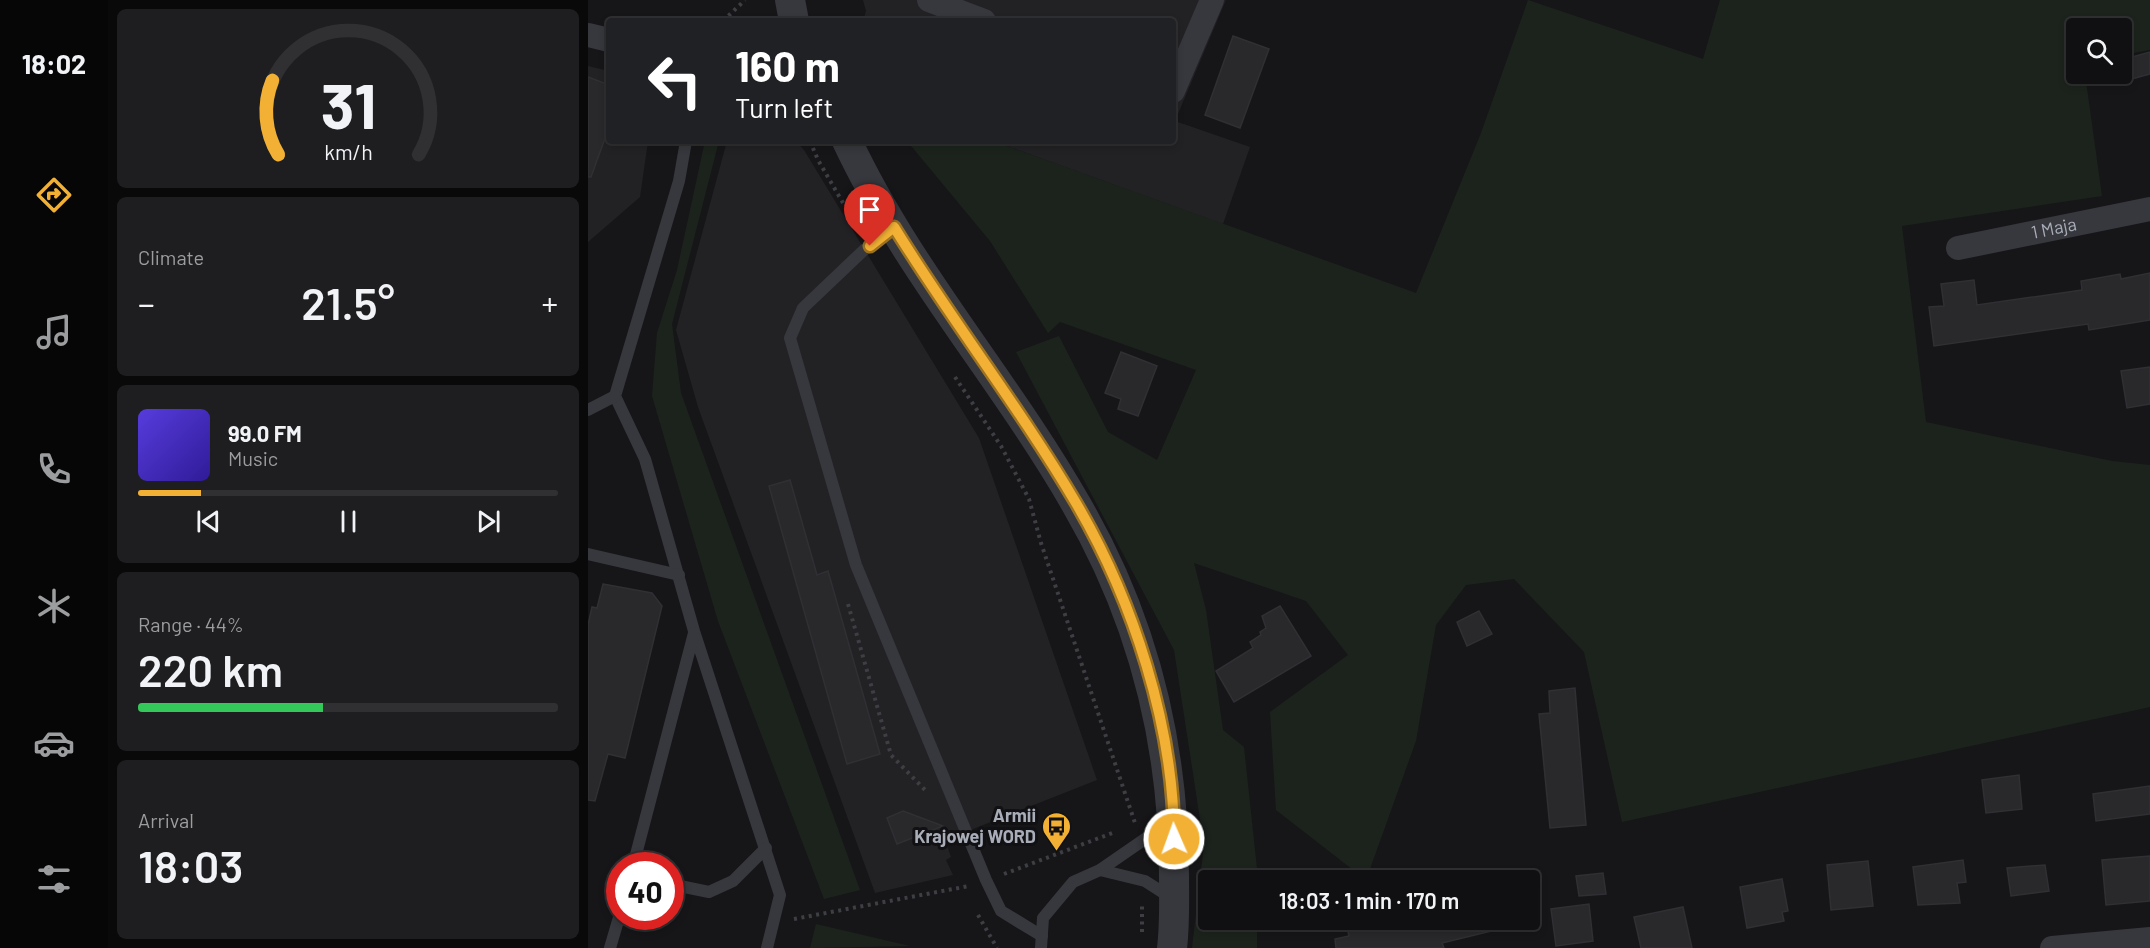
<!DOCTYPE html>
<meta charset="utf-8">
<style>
:root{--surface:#101012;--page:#1e1e20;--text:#f1f3f6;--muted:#9c9d9f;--line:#303032;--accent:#f2b134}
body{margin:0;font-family:Barlow,sans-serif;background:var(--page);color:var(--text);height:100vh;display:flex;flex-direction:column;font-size:22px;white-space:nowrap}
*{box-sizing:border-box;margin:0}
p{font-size:20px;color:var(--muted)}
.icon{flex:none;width:33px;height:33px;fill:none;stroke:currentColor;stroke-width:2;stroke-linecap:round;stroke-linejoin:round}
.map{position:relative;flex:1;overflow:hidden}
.panel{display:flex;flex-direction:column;gap:9px;padding:9px;background:#09090a;width:480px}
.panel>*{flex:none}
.top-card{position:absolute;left:18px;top:18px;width:570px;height:126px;border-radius:6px;box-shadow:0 3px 9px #0003,0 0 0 2px var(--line);background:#202124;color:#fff;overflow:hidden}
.controls{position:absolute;left:1478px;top:18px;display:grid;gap:12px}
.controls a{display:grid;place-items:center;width:66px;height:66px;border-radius:6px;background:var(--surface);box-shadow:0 3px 9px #0003,0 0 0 2px var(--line);font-size:30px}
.speed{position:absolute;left:18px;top:852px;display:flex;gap:12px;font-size:30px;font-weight:700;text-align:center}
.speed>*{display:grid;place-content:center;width:78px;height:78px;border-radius:50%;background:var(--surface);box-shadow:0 3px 9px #0003,0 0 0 2px var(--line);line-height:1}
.speed .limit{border:9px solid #d22;background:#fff;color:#111}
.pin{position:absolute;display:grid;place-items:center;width:51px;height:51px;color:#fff;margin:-62px -26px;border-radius:50% 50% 50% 0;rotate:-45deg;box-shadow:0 0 6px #0007}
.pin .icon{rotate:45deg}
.me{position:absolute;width:66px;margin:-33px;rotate:358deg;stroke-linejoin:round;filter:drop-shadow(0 0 4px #0008)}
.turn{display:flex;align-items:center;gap:21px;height:126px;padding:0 30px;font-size:27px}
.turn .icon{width:78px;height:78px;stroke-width:2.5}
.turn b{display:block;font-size:42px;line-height:51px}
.big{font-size:45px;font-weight:600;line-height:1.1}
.panel .widget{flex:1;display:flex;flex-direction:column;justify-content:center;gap:9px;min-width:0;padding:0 21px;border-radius:9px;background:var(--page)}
.panel .dial{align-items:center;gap:0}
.dial svg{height:156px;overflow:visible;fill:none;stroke:var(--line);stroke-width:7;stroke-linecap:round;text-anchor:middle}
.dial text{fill:var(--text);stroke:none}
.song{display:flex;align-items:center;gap:18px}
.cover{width:72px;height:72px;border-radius:9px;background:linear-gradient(135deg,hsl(250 70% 55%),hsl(250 70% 35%))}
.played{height:6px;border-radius:3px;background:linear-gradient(90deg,var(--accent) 15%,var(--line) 15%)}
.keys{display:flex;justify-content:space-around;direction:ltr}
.heat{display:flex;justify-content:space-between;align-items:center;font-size:33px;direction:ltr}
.charge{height:9px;border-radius:4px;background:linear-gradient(90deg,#34c759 44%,var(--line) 0)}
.trip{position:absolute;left:610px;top:870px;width:342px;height:60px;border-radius:6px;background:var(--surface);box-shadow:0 3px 9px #0003,0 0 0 2px var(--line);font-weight:600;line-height:60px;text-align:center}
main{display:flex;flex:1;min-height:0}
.tabs{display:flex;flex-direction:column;width:108px;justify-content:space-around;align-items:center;background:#060607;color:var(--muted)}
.tabs .icon{width:42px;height:42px}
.tabs .selected{color:var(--accent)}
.tabs b{font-size:27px;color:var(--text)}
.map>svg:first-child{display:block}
.built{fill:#222225}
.green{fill:#1c231d}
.building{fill:#29292c;stroke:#303034;stroke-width:1.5}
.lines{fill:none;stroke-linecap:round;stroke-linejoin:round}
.path{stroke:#3d3f44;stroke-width:4;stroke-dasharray:3 4.5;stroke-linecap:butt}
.service{stroke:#37383d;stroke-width:12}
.minor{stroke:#37383d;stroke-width:24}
.tertiary{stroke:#37383d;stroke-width:30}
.route-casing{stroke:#9d7322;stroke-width:15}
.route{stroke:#f2b134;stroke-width:10}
.labels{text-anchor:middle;stroke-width:6;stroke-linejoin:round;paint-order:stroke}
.street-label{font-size:18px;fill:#a8adb8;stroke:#111113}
.poi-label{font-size:18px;font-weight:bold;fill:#a8adb8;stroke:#111113;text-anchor:end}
</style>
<main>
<nav class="tabs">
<b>18:02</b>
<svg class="icon selected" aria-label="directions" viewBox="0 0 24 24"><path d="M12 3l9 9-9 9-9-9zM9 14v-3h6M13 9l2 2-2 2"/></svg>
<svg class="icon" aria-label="music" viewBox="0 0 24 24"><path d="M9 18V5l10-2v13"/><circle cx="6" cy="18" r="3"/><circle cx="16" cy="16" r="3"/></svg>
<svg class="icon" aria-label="phone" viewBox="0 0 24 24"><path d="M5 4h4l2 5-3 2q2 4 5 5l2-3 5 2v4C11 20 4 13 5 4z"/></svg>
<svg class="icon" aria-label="climate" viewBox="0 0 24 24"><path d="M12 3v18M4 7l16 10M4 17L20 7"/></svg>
<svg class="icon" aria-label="car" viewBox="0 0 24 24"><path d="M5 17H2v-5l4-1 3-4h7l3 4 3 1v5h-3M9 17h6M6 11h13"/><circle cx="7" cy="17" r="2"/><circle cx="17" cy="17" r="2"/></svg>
<svg class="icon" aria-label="filters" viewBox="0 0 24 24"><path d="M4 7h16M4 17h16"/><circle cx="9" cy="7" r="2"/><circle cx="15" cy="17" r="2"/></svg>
</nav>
<section class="panel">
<div class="widget dial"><svg viewBox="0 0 100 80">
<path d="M14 69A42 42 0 1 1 86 69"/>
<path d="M14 69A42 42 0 0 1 11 31" stroke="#f2b134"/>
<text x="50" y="56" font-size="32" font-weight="700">31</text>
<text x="50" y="72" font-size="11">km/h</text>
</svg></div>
<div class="widget"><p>Climate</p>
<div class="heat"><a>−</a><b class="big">21.5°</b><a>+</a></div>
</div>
<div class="widget">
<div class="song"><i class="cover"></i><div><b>99.0 FM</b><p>Music</p></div></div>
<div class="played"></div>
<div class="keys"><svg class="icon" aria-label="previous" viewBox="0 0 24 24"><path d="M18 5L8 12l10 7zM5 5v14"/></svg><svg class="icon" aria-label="pause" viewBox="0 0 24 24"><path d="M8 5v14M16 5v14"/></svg><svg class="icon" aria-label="next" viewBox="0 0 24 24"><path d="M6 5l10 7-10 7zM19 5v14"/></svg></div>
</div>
<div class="widget"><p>Range · 44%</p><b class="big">220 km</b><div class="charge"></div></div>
<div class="widget"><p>Arrival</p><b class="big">18:03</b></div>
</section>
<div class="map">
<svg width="1562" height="948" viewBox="0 0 1562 948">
<rect width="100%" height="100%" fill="#161618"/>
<g class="built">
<polygon points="275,0 638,0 587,121 662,147 635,224 405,141 585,141 585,21 275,21 278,11"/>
<polygon points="0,66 21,71 21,141 60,141 52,197 0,242"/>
<polygon points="139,141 208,141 216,150 391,438 509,780 357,840 363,857 358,860 365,875 287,893 110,407 88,330"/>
</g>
<g class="green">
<polygon points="940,0 1115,59 1132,0 1562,0 1562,50 1533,55 1533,28 1488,28 1488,74 1497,74 1514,196 1314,226 1338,422 1524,461 1562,465 1562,707 1034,822 996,652 926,579 878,585 848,625 828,741 778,880 688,810 682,712 760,655 718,601 606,563 618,610 635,730 656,747 670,878 670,880 621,880 621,920 669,920 669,948 604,948 616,845 586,650 428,352 471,336 520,432 569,460 608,370 472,322 460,333 402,241 319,141 405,141 828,293 893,133"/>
<polygon points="117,141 131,141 84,324 93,393 272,890 236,899 130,621 64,396 69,333 89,270"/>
<polygon points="228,924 322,946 222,948"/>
</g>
<g class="building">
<polygon points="645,36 681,49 652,128 617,115"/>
<polygon points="1562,52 1562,74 1533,82 1533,60"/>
<polygon points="0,77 21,85 21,127 3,177 0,177"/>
<polygon points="1562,273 1562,320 1501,330 1500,324 1346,346 1341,307 1356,306 1353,284 1386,280 1389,305 1494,290 1493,281 1532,274 1533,279"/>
<polygon points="533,352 569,366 550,416 530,409 533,399 517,393"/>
<polygon points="1562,367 1562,404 1539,408 1533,371"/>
<polygon points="202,480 229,575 240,571 292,754 259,764 181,486"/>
<polygon points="15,584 64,593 74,606 37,758 20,754 7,801 0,800 0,625 4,607 9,608"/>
<polygon points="692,606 723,656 646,702 628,671 665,648 662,642 673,635 672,632 678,628 674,616"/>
<polygon points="891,611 904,634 879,646 869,622"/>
<polygon points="987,688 998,825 962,828 951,714 962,713 961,691"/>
<polygon points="1431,775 1434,809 1398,813 1394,780"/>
<polygon points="1562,786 1562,814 1508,821 1505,794"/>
<polygon points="315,811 355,826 309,844 299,818"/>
<polygon points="1562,856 1562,901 1518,905 1514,860"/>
<polygon points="1375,860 1378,882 1369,883 1372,903 1330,905 1325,867"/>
<polygon points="1280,861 1285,906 1243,910 1239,865"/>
<polygon points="1457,865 1461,891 1423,896 1419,868"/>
<polygon points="1015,873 1018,894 991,896 988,876"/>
<polygon points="1194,879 1200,911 1194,912 1196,921 1159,928 1152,887"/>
<polygon points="1001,904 1005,941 968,946 963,909"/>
<polygon points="1095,907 1104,948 1053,948 1046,917"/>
<polygon points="771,920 781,920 784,931 832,920 915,920 916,928 854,943 856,948 748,948 747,939 761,936 758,922"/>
</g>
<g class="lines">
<g class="path">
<polyline points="135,21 157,0"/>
<polyline points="222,141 230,160 262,215"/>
<polyline points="367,377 413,446 441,499 453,543 547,823"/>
<polyline points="260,604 303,755 339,792"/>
<polyline points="416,874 527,832"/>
<polyline points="390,915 409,948"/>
<polyline points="206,919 381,886"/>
<polyline points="554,932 554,904"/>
</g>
<g class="service">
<polyline points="98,141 91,181 27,396 57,459 106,631 192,895 179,948"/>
<polyline points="305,228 276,250 215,308 202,338 268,565 398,880 413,911 454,936"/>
<polyline points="0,410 27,396"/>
<polyline points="0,554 91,575"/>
<polyline points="45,866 106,633"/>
<polyline points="512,870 557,881 585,899"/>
<polyline points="82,884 121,892 145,881 178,848"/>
<polyline points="22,948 32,914"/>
<polyline points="453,948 455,918 485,882 512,870 583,821"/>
</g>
<g class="minor">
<polyline points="341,0 396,21"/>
<polyline points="0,35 21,40"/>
<polyline points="585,91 624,0"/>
<path id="s1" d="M1370,248L1562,209"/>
<polyline points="1464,948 1562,939"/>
</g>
<g class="tertiary">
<polyline points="202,0 206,21"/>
<path d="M259,141C320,271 417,380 488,504C555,619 586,744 586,876C586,900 587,924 584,948"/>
</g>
</g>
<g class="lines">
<defs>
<path id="route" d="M282,246L306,227C364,321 432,408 488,503C545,600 586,726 586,839"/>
</defs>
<use href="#route" class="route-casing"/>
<use href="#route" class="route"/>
</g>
<defs>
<symbol id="bus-pin" viewBox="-11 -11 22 30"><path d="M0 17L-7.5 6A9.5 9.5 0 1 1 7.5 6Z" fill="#f2b134" stroke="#111113"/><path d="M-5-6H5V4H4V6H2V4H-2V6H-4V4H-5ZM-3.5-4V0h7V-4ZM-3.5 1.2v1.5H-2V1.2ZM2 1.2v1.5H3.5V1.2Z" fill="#111"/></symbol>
</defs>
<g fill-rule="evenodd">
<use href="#bus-pin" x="452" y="810" width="33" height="45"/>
</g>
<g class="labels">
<g class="street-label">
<text dy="6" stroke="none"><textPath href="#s1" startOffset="98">1 Maja</textPath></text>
</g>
<g class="poi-label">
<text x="448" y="822">Armii<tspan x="448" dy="21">Krajowej WORD</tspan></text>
</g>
</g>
</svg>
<div class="controls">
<a><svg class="icon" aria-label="search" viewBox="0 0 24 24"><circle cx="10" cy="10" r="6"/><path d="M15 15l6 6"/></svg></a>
</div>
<div class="speed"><div class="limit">40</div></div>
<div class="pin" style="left:282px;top:246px;background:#d93025"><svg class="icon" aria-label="arrive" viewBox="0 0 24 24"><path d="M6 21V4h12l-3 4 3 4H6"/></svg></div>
<svg class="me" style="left:586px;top:839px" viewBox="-20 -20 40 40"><circle r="17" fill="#f2b134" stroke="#fff" stroke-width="3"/><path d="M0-11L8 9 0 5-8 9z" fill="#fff"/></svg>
<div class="trip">18:03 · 1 min · 170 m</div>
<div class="top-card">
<div class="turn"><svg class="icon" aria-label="left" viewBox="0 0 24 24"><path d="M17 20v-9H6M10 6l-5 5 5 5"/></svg><div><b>160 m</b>Turn left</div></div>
</div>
</div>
</main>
